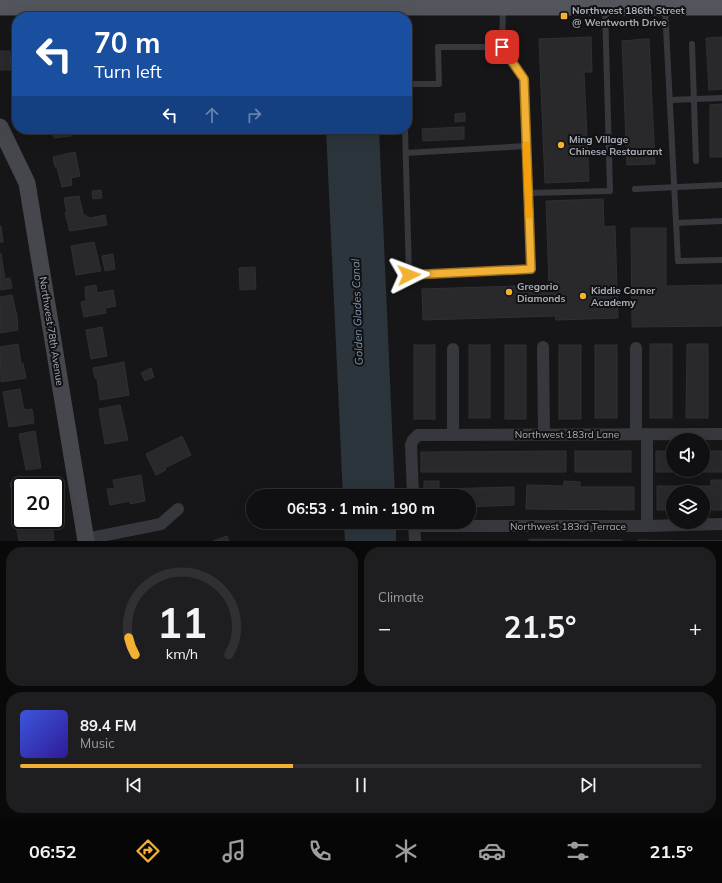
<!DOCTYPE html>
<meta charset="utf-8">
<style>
:root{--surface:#101012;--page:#1e1e20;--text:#f1f3f6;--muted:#9c9d9f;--line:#303032;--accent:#f2b134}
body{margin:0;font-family:Mulish,sans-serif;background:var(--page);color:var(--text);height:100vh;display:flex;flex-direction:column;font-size:15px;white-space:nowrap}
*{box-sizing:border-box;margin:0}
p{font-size:13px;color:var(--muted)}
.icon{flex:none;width:22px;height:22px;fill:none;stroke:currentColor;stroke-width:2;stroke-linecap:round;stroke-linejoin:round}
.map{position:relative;height:541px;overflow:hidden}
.drawer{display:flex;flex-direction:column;gap:6px;padding:6px;background:#09090a;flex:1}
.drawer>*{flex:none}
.guide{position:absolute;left:12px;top:12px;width:400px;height:122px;border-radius:16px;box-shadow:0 4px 16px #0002,0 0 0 1px var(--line);background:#1a4fa0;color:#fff;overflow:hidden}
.tools{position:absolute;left:666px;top:433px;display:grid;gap:8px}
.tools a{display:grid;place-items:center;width:44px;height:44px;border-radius:50%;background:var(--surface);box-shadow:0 4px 16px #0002,0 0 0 1px var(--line);font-size:20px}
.speed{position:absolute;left:12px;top:477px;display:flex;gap:8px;font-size:20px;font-weight:700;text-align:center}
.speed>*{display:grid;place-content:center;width:52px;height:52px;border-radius:50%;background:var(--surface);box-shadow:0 4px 16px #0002,0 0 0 1px var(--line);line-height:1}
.speed .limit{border:2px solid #111;border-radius:6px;background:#fff;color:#111}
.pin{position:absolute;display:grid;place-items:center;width:34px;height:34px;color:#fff;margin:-17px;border-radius:8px;box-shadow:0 2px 6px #0006}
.me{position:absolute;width:44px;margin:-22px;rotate:87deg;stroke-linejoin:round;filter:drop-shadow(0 0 3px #0008)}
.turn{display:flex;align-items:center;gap:14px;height:84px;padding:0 16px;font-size:18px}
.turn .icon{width:52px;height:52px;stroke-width:2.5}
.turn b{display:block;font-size:28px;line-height:34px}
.lanes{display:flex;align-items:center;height:38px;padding:0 16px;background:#0003;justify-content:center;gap:20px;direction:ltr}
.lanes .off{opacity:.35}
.big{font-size:30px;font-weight:700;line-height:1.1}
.drawer .tile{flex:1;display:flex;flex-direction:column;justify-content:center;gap:6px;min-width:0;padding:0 14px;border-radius:16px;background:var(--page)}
.drawer .dial{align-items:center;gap:0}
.dial svg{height:104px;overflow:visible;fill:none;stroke:var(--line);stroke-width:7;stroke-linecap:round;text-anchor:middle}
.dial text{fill:var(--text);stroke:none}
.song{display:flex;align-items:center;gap:12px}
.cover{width:48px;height:48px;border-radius:6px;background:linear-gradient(135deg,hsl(230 70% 55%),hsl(250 70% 35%))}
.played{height:4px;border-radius:2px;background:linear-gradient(90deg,var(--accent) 40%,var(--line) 40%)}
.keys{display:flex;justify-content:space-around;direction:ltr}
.heat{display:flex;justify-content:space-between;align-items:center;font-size:22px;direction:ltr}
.drawer .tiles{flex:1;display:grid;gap:6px;grid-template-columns:1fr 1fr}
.tile:last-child{grid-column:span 2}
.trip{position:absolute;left:246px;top:489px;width:230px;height:40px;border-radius:20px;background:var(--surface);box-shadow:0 4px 16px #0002,0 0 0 1px var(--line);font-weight:700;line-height:40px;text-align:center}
.tab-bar{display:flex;height:64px;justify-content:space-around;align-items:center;background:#060607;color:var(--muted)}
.tab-bar .icon{width:28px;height:28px}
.tab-bar .on{color:var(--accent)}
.tab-bar b{font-size:18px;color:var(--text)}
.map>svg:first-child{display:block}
.water{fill:#2c353c}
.building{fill:#29292c;stroke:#303034}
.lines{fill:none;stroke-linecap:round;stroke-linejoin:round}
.lane{stroke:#37383d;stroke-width:6}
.street{stroke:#37383d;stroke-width:12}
.secondary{stroke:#45474d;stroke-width:17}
.primary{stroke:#53555c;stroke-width:19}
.route-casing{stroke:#9d7322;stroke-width:10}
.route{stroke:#f2b134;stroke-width:7}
.slow{stroke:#f59e0b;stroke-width:7}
.poi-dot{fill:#f2b134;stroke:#111113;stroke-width:1.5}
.labels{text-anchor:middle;stroke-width:4;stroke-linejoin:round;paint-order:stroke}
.poi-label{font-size:10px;font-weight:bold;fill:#a8adb8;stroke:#111113;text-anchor:start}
.street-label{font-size:10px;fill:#a8adb8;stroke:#111113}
.water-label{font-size:11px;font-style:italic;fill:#7f9bb3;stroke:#111113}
</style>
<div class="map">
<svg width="722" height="541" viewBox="0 0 722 541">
<rect width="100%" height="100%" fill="#161618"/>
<g class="water">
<polygon points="326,129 379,129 395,496 343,496"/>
<polygon points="344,522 396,522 396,541 345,541"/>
</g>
<g class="building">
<polygon points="591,37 592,72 584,72 589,181 545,183 539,39"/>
<polygon points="722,37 722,89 709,90 706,38"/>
<polygon points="645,39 649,39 655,164 627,165 622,41"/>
<polygon points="0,51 10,51 11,70 0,70"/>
<polygon points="722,104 722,157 710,157 710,105"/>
<polygon points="465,113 465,121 455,122 455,114"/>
<polygon points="464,127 464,139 423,141 422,129"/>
<polygon points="52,129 69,129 71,136 54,138"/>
<polygon points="75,152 80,176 71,178 72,185 62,187 57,167 55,167 53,157"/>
<polygon points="101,190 102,198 93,199 92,191"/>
<polygon points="79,196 83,214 90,218 105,215 107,225 70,231 65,213 67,213 64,198"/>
<polygon points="603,199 604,227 615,226 618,318 556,320 555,316 423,320 422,289 549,285 546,201"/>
<polygon points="1,226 3,242 0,242 0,226"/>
<polygon points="631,228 666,228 666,286 722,285 722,326 632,327"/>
<polygon points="94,242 101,271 76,275 71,246"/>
<polygon points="1,253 5,279 10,278 12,288 0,290"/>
<polygon points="113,254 115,269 105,271 102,256"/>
<polygon points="255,267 256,289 240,290 239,268"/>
<polygon points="96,285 97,293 113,290 116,306 105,308 106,313 84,317 81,302 86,301 85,287"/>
<polygon points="12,295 17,316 18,330 0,333 0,297"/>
<polygon points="102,327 107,356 91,359 86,330"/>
<polygon points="18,344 21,364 23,363 26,378 1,382 0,347"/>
<rect x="650" y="344" width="22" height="74"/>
<polygon points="687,344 708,344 708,418 686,418"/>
<rect x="414" y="345" width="21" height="74"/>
<rect x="469" y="345" width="21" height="73"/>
<rect x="505" y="345" width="21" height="74"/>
<rect x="559" y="345" width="22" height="74"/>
<rect x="595" y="345" width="22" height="73"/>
<polygon points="124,362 129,395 100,400 97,378 95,378 93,368"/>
<polygon points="151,368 154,377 145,381 141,373"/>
<polygon points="20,389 23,406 25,410 32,409 34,423 9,427 3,392"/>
<polygon points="120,405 128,440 105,444 99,409"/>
<polygon points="35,431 41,468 26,470 19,434"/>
<polygon points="182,436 191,455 165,468 166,470 156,475 146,454"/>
<polygon points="566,451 566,472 421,472 421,452"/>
<rect x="575" y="451" width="56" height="21"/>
<polygon points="656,451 673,451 673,470 703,470 703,451 722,451 722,472 656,472"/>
<polygon points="141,475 145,501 130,504 130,501 110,505 107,489 115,488 113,480"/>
<polygon points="43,477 45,486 21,486 21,506 15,507 10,483"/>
<polygon points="711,480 722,480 722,510 703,510 703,492 673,492 673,510 657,510 657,486 711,486"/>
<polygon points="424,481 439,481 439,489 514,487 514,505 469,507 469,496 424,496"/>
<polygon points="564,481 580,482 580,487 634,487 634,510 526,509 527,485 564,486"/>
<polygon points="41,520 52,520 54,541 19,541 16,525"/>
<polygon points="227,536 229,541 213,541"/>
<polygon points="529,539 622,540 622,541 529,541"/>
<polygon points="638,540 722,541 638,541"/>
</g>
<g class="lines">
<g class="lane">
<polyline points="665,8 678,261 722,260"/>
<polyline points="692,44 696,161"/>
<polyline points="502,47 503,8"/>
<polyline points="670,100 722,98"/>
<polyline points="405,129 409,275 531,269 523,79 502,47 438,47 439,84 407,84"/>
<polyline points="406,153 526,146"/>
<polyline points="635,189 722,185"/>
<polyline points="528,193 610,191 605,8"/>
<polyline points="676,223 722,221"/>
</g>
<g class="street">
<polyline points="543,347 544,434"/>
<polyline points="636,348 636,434"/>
<polyline points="647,434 647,526"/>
<polyline points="453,435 453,349"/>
<polyline points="413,496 411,445 413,440 418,435 722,434"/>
<polyline points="414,522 415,541"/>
<polyline points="414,526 647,526 722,524"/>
<polyline points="86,539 161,524 178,509"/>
</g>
<polyline class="secondary" points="0,127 27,183 86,541"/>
<polyline class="primary" points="0,6 722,6"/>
</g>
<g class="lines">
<defs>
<polyline id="route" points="409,275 531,269 524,79 502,47"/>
</defs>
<use href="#route" class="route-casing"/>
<use href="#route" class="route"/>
<polyline class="slow" points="526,145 529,215"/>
</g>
<g class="poi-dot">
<rect x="560" y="12" width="8" height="8" rx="2"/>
<circle cx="561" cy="145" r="4"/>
<circle cx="509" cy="292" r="4"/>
<circle cx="583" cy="296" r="4"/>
</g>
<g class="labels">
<g class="poi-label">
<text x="572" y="14">Northwest 186th Street<tspan x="572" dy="12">@ Wentworth Drive</tspan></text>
<text x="569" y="143">Ming Village<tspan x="569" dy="12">Chinese Restaurant</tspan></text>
<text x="517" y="290">Gregorio<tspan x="517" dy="12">Diamonds</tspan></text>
<text x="591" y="294">Kiddie Corner<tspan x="591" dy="12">Academy</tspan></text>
</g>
<g class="street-label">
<text transform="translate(52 331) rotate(81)" y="4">Northwest 78th Avenue</text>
<text x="567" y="438">Northwest 183rd Lane</text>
<text x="568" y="530">Northwest 183rd Terrace</text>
</g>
<g class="water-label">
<text transform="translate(357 312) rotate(-92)" y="4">Golden Glades Canal</text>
</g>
</g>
</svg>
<div class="tools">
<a><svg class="icon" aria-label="sound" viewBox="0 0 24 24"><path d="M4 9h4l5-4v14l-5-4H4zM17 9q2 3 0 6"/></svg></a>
<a><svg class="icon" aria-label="layers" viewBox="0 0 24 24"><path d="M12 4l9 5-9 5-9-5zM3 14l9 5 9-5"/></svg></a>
</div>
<div class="speed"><div class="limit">20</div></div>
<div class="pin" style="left:502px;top:47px;background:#d93025"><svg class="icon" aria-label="arrive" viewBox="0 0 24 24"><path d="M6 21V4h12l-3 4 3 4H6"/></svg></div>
<svg class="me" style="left:409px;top:275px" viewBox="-20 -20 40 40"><path d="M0-17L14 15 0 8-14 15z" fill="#f2b134" stroke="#fff" stroke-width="4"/></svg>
<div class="trip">06:53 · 1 min · 190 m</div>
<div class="guide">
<div class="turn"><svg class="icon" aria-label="left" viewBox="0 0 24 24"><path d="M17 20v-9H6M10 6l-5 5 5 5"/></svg><div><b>70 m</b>Turn left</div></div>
<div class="lanes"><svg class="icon" aria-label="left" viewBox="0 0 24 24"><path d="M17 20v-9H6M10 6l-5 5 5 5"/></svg><svg class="icon off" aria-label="ahead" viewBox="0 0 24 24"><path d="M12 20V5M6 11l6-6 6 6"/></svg><svg class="icon off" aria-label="right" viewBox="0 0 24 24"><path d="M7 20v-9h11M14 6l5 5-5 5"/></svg></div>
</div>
</div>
<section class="drawer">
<div class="tiles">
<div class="tile dial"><svg viewBox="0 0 100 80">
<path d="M14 69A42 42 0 1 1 86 69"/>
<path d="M14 69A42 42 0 0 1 9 56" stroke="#f2b134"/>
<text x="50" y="56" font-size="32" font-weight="700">11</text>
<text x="50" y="72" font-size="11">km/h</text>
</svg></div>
<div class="tile"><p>Climate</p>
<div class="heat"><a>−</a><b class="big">21.5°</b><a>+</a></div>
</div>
<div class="tile">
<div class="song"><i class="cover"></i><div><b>89.4 FM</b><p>Music</p></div></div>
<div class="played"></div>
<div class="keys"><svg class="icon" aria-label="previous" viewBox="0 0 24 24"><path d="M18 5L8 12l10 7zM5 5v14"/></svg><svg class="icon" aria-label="pause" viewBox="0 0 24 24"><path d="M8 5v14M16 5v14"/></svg><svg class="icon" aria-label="next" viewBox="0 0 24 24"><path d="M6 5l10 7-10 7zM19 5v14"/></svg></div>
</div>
</div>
</section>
<nav class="tab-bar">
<b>06:52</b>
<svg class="icon on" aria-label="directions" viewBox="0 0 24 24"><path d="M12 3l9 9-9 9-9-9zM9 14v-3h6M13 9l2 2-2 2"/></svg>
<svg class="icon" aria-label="music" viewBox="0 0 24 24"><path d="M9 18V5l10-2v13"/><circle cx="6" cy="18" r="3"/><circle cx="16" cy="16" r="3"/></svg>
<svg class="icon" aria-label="phone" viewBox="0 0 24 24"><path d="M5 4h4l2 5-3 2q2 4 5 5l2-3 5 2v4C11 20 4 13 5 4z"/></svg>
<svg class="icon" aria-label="climate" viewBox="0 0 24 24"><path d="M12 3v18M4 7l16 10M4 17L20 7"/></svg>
<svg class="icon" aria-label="car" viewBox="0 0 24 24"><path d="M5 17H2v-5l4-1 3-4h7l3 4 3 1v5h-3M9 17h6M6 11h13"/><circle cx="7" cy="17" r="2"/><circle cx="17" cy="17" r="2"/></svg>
<svg class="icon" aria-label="filters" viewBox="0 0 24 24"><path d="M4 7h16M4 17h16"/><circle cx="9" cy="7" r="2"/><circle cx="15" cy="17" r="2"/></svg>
<b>21.5°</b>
</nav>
